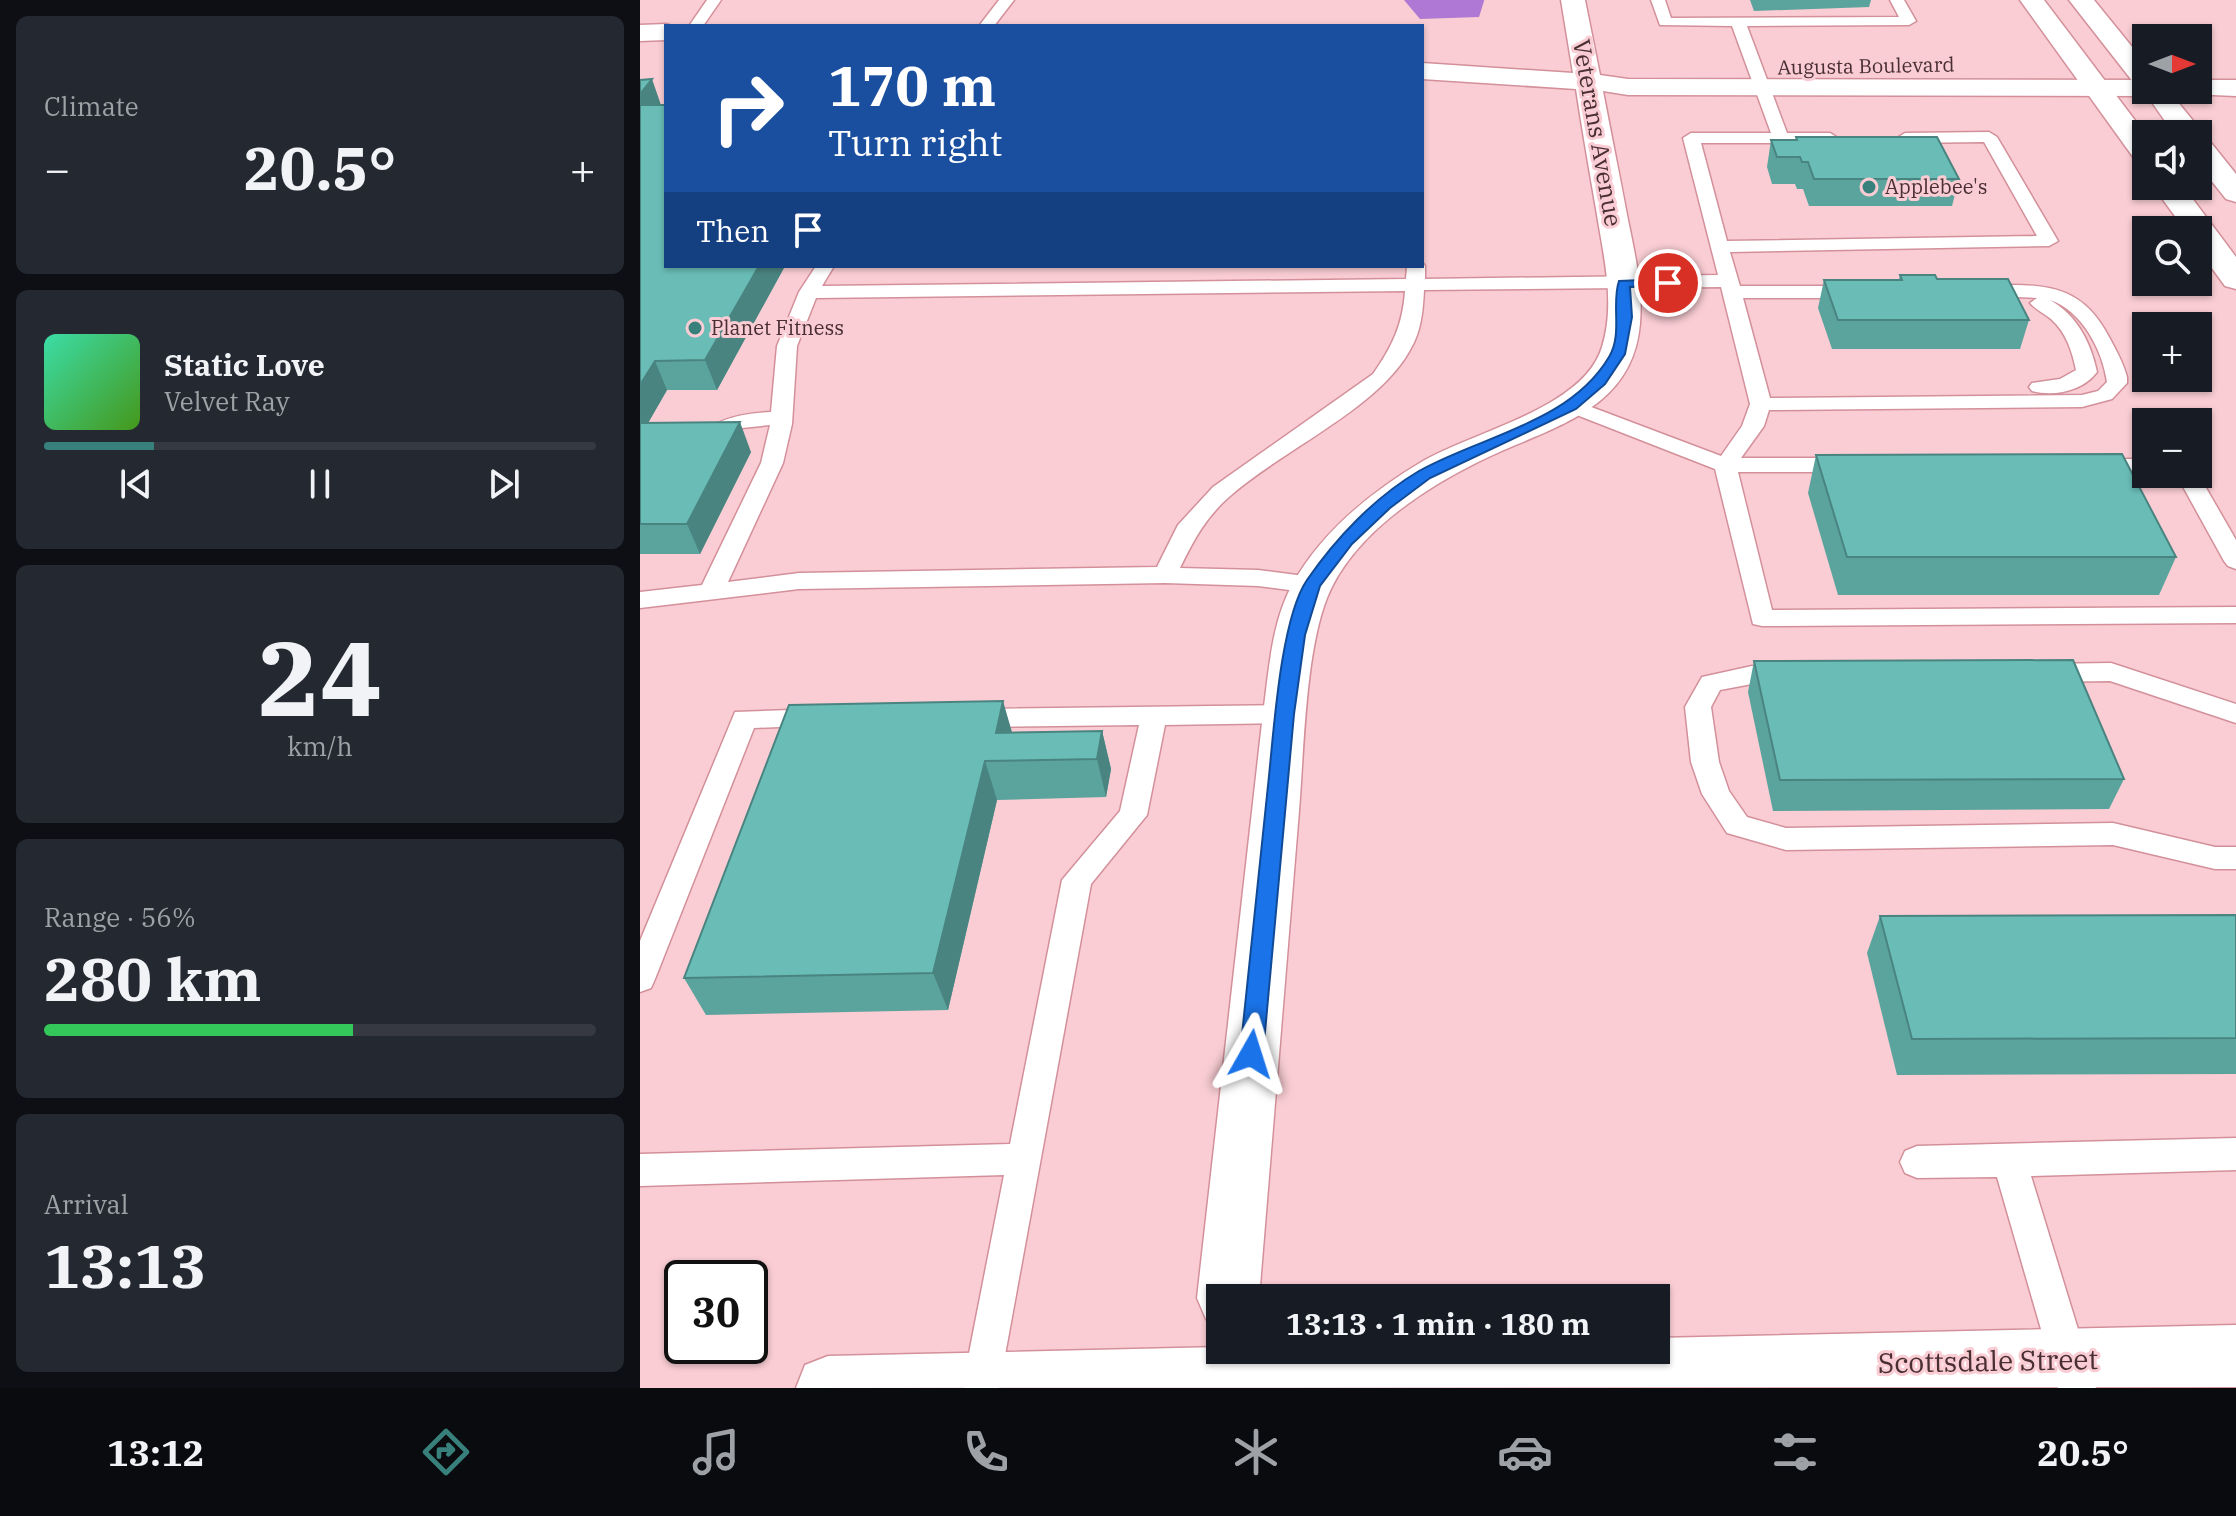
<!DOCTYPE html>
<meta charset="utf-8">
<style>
:root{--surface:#171b24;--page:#242831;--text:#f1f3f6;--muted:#9ea1a6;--line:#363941;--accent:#38807c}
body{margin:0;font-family:"IBM Plex Serif",serif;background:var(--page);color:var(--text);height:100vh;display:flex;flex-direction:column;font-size:30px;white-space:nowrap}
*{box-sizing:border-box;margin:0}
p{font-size:26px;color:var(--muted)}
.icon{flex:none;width:44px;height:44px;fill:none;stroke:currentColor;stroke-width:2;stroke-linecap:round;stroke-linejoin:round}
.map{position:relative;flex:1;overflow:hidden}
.side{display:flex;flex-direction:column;gap:16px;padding:16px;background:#0d0f14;width:640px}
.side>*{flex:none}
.guide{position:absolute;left:24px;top:24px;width:760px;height:244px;border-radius:0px;box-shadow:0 2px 6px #0004;background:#1a4fa0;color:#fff;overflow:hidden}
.needle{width:52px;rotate:90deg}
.tools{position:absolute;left:1492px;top:24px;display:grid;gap:16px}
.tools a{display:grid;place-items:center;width:80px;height:80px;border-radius:0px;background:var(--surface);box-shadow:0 2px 6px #0004;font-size:40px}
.speed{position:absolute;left:24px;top:1260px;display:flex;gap:16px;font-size:40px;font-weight:700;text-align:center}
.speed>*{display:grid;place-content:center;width:104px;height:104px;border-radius:50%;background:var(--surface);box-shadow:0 2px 6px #0004;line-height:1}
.speed .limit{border:4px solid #111;border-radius:12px;background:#fff;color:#111}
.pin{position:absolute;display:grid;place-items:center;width:68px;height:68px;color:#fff;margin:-34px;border:4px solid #fff;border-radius:50%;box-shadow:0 2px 8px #0007}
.me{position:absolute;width:88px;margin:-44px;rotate:6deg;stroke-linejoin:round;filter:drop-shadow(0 0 6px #0008)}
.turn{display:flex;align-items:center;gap:28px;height:168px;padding:0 32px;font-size:36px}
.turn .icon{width:104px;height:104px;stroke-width:2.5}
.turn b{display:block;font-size:56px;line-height:68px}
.then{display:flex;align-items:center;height:76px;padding:0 32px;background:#0003;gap:16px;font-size:30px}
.big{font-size:60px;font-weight:800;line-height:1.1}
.side .tile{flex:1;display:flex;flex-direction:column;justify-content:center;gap:12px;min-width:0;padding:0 28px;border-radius:12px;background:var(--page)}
.side .dial{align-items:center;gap:0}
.dial b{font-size:104px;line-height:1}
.song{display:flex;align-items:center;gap:24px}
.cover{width:96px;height:96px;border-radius:12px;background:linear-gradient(135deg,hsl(160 70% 55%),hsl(100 70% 35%))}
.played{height:8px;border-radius:4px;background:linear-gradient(90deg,var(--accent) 20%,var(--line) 20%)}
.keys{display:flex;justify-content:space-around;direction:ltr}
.heat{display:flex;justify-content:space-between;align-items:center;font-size:44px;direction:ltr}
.charge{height:12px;border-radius:6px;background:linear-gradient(90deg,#34c759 56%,var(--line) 0)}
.trip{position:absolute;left:566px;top:1284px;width:464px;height:80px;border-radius:0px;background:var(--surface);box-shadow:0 2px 6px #0004;font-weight:800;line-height:80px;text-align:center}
.tab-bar{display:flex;height:128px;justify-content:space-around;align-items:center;background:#090b0e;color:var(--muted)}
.tab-bar .icon{width:56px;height:56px}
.tab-bar .current{color:var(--accent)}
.tab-bar b{font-size:36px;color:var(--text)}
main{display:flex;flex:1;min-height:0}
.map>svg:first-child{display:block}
.water{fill:#ae78d4}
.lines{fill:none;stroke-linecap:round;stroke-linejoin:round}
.lane-casing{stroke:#d3909a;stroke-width:3}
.street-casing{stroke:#d3909a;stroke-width:3}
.primary-casing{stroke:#d3909a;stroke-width:3}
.lane{fill:#fff;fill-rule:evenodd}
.street{fill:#fff;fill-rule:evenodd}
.primary{fill:#fff;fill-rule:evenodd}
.wall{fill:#5ba39d}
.shaded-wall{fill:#4a8480}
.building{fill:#6abdb7;stroke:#4a8480;stroke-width:2}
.route{fill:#1a73e8;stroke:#114b97;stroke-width:2}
.poi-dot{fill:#38807c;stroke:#f9cdd3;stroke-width:3}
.labels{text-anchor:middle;stroke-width:6;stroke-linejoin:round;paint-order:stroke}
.far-street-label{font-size:20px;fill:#492e32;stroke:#f9cdd3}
.far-poi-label{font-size:20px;fill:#492e32;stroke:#f9cdd3;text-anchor:start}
.street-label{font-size:24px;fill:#492e32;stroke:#f9cdd3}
.near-street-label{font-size:28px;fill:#492e32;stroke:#f9cdd3}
</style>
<main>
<section class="side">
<div class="tile"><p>Climate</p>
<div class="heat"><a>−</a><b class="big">20.5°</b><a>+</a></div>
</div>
<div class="tile">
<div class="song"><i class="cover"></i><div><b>Static Love</b><p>Velvet Ray</p></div></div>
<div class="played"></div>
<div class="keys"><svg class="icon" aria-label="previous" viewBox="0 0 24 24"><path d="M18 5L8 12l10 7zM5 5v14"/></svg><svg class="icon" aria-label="pause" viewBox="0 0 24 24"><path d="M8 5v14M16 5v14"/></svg><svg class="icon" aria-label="next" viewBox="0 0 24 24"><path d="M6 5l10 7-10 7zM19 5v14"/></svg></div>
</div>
<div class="tile dial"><b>24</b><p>km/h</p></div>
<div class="tile"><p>Range · 56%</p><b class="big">280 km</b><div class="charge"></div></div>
<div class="tile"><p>Arrival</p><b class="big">13:13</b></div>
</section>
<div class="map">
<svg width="1596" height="1388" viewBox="0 0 1596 1388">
<rect width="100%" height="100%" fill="#f9cdd3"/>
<polygon class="water" points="764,0 844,0 844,1 839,17 780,19"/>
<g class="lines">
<defs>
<g id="lane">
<polygon points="67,0 81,0 63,26 49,26"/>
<polygon points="359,0 374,0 354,26 339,26"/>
<path d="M1011,0H1025L1031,18L1259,17L1250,0H1264L1276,21L1269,25L1107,26L1147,133H1190L1198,138L1190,143H1061L1087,241L1397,236L1344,142L1265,143L1257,138L1265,133L1349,132L1357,137L1418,241L1409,246L1090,252L1100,286H1215L1225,292L1215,298H1103L1130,398L1442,395L1458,391L1467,382C1462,349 1442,311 1410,300C1437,315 1451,343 1457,372C1443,391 1414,397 1392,391L1389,387L1392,383L1420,379L1436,370C1432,351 1426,332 1411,319C1404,313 1396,310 1390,303L1397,298L1331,295L1328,291C1337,282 1352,285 1364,285C1414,284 1445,291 1469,337C1476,350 1483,362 1487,377V383L1472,399L1442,407L1129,410L1124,426L1101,458H1209L1220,465L1209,472H1098L1132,610L1596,607V623L1122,626L1113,624L1075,469L924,410L920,406L931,400L938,402L1081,456L1102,426L1110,404L1081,287L784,290C783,311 781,332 770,350C738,409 640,451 589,497C566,517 553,541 540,568L618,570L672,577L681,579L684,585L681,591L672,593L618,586L525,583L159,589L0,608V592L62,585L121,463L130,425L102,428L70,444L59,438C75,417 107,413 131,412L137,346L159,292L176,266H194L182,286L766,279L767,266H782V262L785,266V279L1078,275L1043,138L1051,133H1131L1092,26L1020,25ZM765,291C763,324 752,347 733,374L573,487L538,525L517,567L159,573L88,582L143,463L152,424L157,346L176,298Z"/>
<polygon points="1452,459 1506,459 1506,473 1444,471 1441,466"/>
<polygon points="1536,474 1558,474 1596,540 1596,569 1588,566 1584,561"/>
<polygon points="1471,663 1596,704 1596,723 1470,681 1402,682 1393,679 1389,673 1393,667 1402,664"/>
<polygon points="1112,666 1156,669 1160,675 1156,681 1112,684 1080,690 1071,707 1079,762 1089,791 1107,817 1146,828 1473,823 1575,847 1596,847 1596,869 1575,869 1473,845 1146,850 1087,833 1062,794 1051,762 1045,707 1062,677"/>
<polygon points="645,705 654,707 658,714 654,721 645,723 525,725 507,815 451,884 359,1388 325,1388 323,1384 364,1175 0,1186 0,1154 370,1144 422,880 480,811 499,725 333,727 324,725 320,718 324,711 333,709"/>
<polygon points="177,709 186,711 190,718 186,725 114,728 15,979 11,988 0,992 0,941 95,712"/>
<polygon points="1596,1138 1596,1170 1391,1176 1456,1388 1418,1388 1357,1177 1277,1178 1265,1173 1260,1162 1265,1151 1277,1146"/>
</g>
<g id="street">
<path d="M921,0H945L960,75L988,79L1506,80V90H1518L1506,96L988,95L963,91C971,134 980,177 988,220C995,254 1003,288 1000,323C993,414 905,428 838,462C780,491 712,536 687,598C664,657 664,759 658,823C645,982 632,1140 619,1298H580V1325L566,1319L557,1298L623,714C629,671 631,624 652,585C682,531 731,492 783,461C835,431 944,408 962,347C976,302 963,254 956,209C949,169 942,129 936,89L782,79V63L933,73Z"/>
<polygon points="26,24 32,26 26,26 26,40 0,41 0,25"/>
<polygon points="1558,80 1596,80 1596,96 1549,94 1546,90 1558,90"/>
<polygon points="1596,1325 1596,1387 156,1388 165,1365 188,1356 580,1347 580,1350 1016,1350 1016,1338"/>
</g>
<g id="primary">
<polygon points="1380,0 1404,0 1506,135 1506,164 1496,161"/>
<polygon points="1429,0 1454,0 1506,64 1506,90 1528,90 1559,128 1563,134 1561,137 1568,139 1596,174 1596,202 1586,199 1558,164 1558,134 1534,134 1502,88 1497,87"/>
<polygon points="1513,186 1543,186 1596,257 1596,289 1585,286 1558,249 1558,230 1545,230"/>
</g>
</defs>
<use href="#lane" class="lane-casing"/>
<use href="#street" class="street-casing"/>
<use href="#primary" class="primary-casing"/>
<use href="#lane" class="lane"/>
<use href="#street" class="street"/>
<use href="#primary" class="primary"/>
</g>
<g class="wall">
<polygon points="1110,0 1231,0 1229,7 1114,11"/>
<polygon points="0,80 145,266 77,390 27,390 8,423 111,452 60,554 0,554"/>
<polygon points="1156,137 1319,179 1312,206 1169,206 1163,189 1157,189 1155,184 1132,184 1127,167 1131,140 1156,140"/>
<polygon points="1260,275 1297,279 1389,320 1380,349 1192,349 1178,308 1184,280 1259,280"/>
<polygon points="1176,455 1536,557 1519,595 1198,595 1168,493"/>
<polygon points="1114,661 1484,779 1469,809 1133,811 1108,692"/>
<polygon points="462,731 471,769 466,797 357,800 308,1010 66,1015 44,978 372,732"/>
<polygon points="1596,915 1596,1074 1257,1075 1227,953 1240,916"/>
</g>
<g class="shaded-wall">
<polygon points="12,79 21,105 0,130 0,94"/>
<polygon points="119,266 145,266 77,390 65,360"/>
<polygon points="15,361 27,390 0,437 0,385"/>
<polygon points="100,422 111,452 60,554 47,524"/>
<polygon points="363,701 374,739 356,733"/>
<polygon points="462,731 471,769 466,797 457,759"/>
<polygon points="345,761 357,800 308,1010 293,973"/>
</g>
<g class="building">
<polygon points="12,79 0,94 0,80"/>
<polygon points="0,105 26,105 26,266 119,266 65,360 15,361 0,385"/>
<polygon points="1156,137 1297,137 1319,179 1174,179 1168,162 1162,162 1160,157 1137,157 1131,140 1157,140"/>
<polygon points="1260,275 1295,275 1297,279 1368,279 1389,320 1198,320 1184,280 1262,280"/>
<polygon points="100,422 47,524 0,524 0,423"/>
<polygon points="1482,454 1536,557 1207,557 1176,455"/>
<polygon points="1433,660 1484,779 1140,780 1114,661"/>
<polygon points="363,701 356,733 462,731 457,759 345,761 293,973 44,978 149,705"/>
<polygon points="1596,915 1596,1038 1272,1039 1240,916"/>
</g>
<path class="route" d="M1028,279L1035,283L1033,286L990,287L992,317L985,354L965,384L936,409L790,478L750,508L712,544L680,586L665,635L654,714L623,1054L619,1061L611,1064L603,1061L600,1054C610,961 619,869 629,776C634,728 641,618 667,580C696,538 735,497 779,471C841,436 930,423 969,357C983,334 971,304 979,281Z"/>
<g class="poi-dot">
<circle cx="1229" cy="187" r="8"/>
<circle cx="55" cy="328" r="8"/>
</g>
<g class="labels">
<g class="far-street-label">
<text transform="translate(1226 66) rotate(-1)" y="7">Augusta Boulevard</text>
</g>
<g class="far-poi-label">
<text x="1245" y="194">Applebee's</text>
<text x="71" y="335">Planet Fitness</text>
</g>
<g class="street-label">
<text transform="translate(957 133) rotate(80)" y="8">Veterans Avenue</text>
</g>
<g class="near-street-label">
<text transform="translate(1348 1361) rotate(-1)" y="10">Scottsdale Street</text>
</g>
</g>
</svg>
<div class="tools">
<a><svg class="needle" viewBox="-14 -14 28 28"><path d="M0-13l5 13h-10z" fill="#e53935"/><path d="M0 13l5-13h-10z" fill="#9ea1a6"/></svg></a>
<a><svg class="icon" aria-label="sound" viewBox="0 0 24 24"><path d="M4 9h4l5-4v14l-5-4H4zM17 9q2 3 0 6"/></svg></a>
<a><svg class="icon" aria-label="search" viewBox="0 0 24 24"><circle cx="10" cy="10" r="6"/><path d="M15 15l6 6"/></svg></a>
<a>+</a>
<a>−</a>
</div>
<div class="speed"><div class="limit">30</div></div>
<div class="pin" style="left:1028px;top:283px;background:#d93025"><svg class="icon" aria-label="arrive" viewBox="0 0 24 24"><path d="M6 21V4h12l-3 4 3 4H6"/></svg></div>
<svg class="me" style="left:611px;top:1054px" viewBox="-20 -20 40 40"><path d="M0-17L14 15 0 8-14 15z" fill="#1a73e8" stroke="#fff" stroke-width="4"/></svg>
<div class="trip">13:13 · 1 min · 180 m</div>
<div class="guide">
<div class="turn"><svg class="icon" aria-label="right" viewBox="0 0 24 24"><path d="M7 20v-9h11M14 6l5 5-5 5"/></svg><div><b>170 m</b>Turn right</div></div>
<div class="then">Then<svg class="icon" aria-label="arrive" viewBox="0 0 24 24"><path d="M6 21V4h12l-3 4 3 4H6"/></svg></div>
</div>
</div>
</main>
<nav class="tab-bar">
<b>13:12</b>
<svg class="icon current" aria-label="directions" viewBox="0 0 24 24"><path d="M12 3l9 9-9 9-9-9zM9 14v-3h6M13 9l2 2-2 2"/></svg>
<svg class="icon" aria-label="music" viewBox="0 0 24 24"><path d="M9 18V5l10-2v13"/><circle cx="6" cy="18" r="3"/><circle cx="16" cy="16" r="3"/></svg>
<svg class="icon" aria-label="phone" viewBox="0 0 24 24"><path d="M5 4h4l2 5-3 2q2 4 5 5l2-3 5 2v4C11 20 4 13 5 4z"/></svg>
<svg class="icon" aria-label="climate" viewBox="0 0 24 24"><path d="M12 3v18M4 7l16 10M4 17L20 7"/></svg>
<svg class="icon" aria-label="car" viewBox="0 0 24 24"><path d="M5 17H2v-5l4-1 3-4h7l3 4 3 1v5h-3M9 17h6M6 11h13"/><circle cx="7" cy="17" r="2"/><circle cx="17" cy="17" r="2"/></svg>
<svg class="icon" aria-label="filters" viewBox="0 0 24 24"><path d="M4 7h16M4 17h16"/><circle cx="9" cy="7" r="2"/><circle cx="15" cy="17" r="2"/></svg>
<b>20.5°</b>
</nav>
